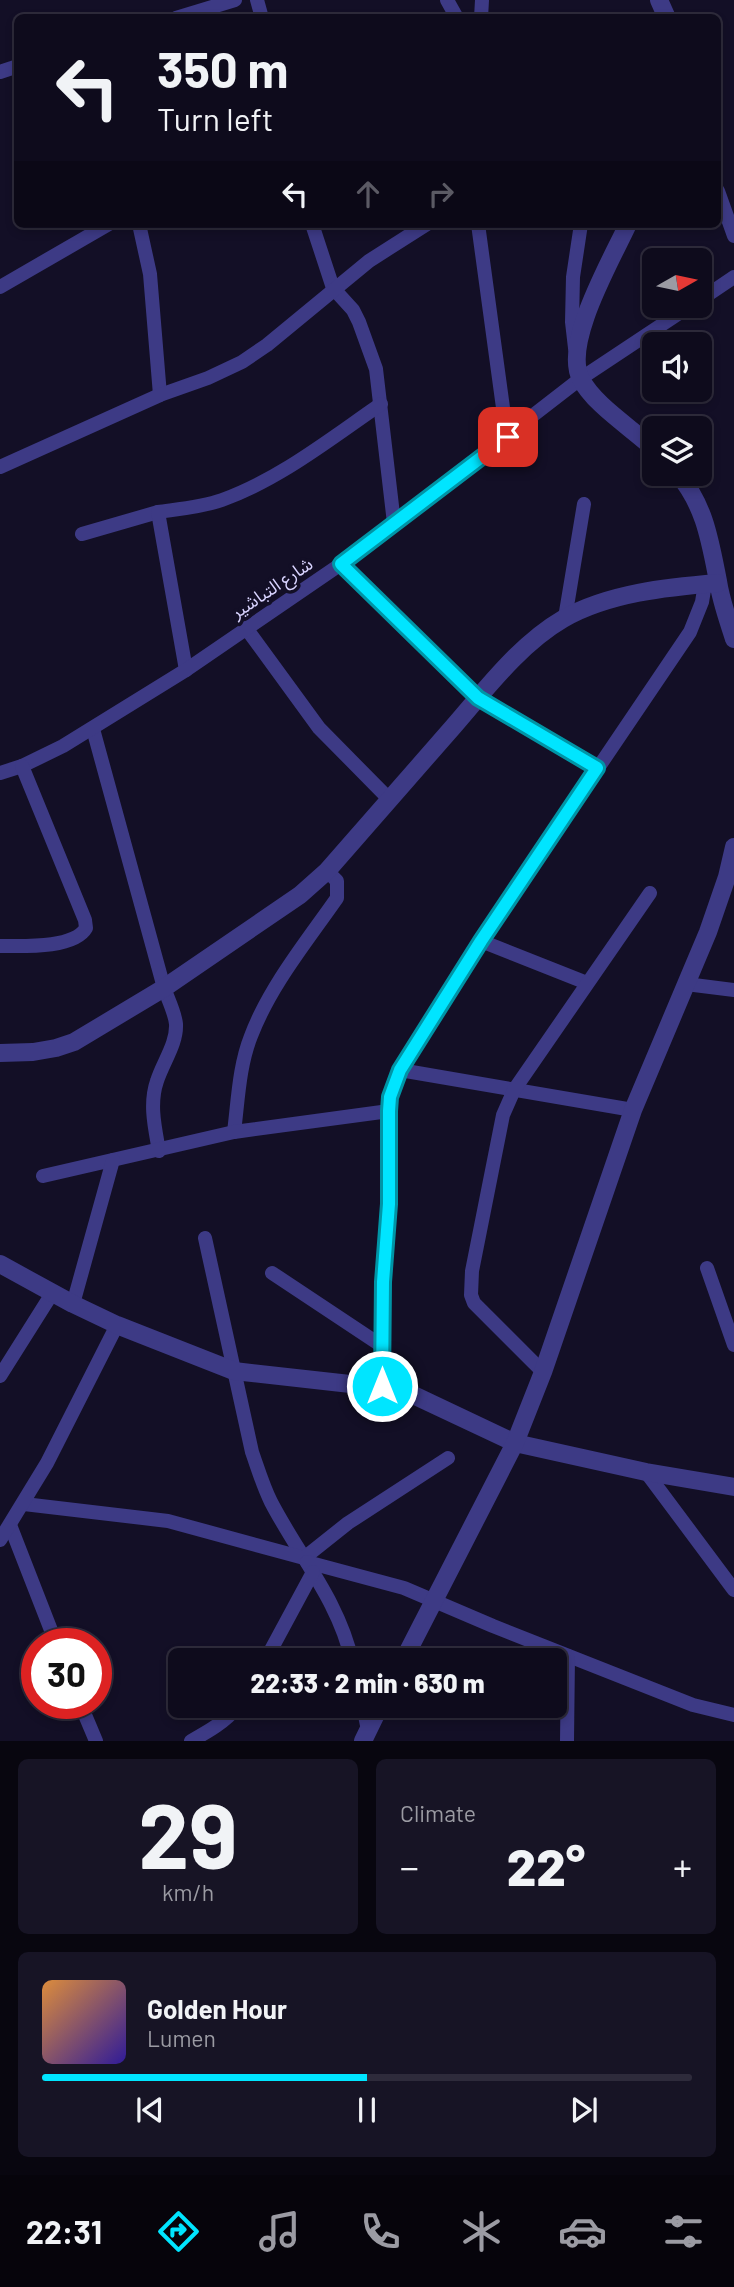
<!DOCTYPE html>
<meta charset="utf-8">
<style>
:root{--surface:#0e0b1c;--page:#171425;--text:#f1f3f6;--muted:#9b9ba3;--line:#2e2b3b;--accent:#00e5ff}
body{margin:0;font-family:Barlow,"Noto Sans Arabic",sans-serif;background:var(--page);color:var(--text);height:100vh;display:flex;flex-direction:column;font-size:26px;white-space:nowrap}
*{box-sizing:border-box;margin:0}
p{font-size:23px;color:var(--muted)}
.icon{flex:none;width:38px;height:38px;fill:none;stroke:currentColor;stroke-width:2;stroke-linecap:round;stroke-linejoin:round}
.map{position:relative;height:1741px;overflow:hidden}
.details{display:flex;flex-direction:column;gap:18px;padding:18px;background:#08060f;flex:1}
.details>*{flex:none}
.banner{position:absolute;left:14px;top:14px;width:707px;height:214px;border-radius:10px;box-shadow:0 4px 10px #0003,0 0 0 2px var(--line);background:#0e0b1c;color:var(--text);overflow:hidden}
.needle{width:46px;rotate:81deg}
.fabs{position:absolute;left:642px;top:248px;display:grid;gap:14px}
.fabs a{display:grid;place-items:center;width:70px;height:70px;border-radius:10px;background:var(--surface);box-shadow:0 4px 10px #0003,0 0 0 2px var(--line);font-size:35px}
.speed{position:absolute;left:21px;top:1628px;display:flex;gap:14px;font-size:35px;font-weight:700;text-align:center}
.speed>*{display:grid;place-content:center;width:91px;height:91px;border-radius:50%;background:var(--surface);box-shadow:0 4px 10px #0003,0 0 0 2px var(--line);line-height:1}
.speed .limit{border:10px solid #d22;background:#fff;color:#111}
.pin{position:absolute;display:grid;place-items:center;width:60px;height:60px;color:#fff;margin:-30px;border-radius:14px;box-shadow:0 4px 10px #0006}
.me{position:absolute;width:77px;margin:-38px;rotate:0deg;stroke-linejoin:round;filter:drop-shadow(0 0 5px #0008)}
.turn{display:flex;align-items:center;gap:24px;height:147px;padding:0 28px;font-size:32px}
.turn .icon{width:91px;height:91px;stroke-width:2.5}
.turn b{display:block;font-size:49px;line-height:60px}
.lanes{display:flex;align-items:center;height:66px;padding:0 28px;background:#0003;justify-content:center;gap:35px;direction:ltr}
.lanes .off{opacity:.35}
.big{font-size:52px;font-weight:800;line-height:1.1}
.details .widget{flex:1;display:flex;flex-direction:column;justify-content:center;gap:10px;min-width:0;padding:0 24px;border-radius:10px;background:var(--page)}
.details .dial{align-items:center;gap:0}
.dial b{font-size:91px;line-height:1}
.song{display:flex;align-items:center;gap:21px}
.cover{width:84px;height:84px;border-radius:10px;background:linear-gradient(135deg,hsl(30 70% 55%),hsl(250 70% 35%))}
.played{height:7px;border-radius:4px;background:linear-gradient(90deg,var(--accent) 50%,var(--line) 50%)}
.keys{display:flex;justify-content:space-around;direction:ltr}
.heat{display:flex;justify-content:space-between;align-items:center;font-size:38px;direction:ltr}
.details .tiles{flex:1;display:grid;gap:18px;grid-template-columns:1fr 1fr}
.widget:last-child{grid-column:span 2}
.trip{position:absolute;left:168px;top:1648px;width:399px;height:70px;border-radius:10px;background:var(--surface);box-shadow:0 4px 10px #0003,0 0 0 2px var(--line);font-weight:800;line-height:70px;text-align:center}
.tab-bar{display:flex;height:112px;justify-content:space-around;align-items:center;background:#06040b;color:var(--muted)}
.tab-bar .icon{width:49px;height:49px}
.tab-bar .on{color:var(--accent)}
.tab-bar b{font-size:32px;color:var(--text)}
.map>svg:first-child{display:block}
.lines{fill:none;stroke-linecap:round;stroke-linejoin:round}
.minor{stroke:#3d3a85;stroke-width:14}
.tertiary{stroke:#3d3a85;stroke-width:18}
.route-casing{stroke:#0095a6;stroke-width:18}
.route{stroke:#00e5ff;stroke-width:12}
.labels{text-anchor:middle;stroke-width:7;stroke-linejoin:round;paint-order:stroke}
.street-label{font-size:18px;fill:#d9d4ff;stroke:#130f26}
</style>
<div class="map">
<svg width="734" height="1741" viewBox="0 0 734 1741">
<rect width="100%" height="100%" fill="#130f26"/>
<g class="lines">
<g class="minor">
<polyline points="257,0 262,18"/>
<polyline points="447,0 457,18"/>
<polyline points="176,18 235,0"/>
<polyline points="481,18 482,0"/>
<polyline points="0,72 18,66"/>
<polyline points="718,191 734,236"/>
<polyline points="139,224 150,274 160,395"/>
<polyline points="312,224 333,288 353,310 359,322 376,369 394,523"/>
<polyline points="478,224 507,437"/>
<polyline points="0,287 109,224"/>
<polyline points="700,300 734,277"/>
<polyline points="575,348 572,322 573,277 581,224"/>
<polyline points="0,467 160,395 208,378 242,362 267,345 369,261 427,224"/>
<polyline points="82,534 158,512"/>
<polyline points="341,564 478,698 597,769"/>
<polyline points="565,618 584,504"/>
<polyline points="246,628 319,728 390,800"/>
<path d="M186,670L158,512C179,509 202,507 222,500C280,479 330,439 381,404"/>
<path d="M93,729L164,988C168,999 175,1013 176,1024C177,1044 163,1062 157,1081C149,1104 155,1128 159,1151"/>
<polyline points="0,773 22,766 63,746 186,670 341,564 580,379 690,306"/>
<polyline points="481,941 587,983"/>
<path d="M0,946C21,946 74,949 86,928L85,920L22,766"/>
<polyline points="686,984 734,990"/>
<polyline points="400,1070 633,1110"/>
<path d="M234,1132C238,1101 239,1066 251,1036C270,986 307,941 337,898V881L327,871"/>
<polyline points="43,1176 234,1132 389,1111"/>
<path d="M205,1238L252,1452C258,1469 263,1486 271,1502C299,1556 339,1601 352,1661"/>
<polyline points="707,1268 734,1345"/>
<polyline points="272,1273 382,1346"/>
<polyline points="73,1304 113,1160"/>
<polyline points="543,1372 474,1303 471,1295 472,1271 503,1115 514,1090 650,893"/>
<polyline points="0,1376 53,1292"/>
<polyline points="382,1386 382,1282 389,1204 389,1111 390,1097 400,1070 481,941 690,632 702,602 705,584"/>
<polyline points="646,1472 734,1590"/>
<polyline points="24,1504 168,1521 304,1558 348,1523 448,1458"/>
<polyline points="10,1525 56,1643"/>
<polyline points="0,1540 47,1463 117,1325"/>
<polyline points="307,1562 404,1588 493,1626 693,1705 734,1715"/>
<polyline points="265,1661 313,1572"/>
<polyline points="80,1703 96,1741"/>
<polyline points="363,1706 368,1730"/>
<path d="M191,1741C209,1731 225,1722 238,1706"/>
<polyline points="567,1741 568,1656"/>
</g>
<g class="tertiary">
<polyline points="659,0 667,18"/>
<path d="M628,224C612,259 562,344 581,379C593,404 633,429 654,449"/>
<path d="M678,474C705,506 710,541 718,581C721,601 728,620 734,639"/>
<path d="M0,1053L33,1052L56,1048L74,1042L164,988L300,895L327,871C369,823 411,775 453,727C486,689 520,644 563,619C608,593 668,587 718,583"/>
<polyline points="0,1264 73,1304 117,1325 234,1371 395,1389 407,1392 515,1443 646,1472 734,1487"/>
<polyline points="403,1661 515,1443 543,1372 633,1110 708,932 727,877 734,847"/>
<polyline points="363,1741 380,1706"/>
</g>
</g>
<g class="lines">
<defs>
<polyline id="route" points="382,1386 383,1282 389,1204 389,1111 390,1097 400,1070 481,941 597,768 478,698 341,564 508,437"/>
</defs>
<use href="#route" class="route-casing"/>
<use href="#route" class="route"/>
</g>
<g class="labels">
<g class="street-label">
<text transform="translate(272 588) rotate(-34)" y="6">شارع التباشير</text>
</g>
</g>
</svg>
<div class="fabs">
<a><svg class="needle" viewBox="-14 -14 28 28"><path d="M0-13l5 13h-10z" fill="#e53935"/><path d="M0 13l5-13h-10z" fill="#9b9ba3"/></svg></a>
<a><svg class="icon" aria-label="sound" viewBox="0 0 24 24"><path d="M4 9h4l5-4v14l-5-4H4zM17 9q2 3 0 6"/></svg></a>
<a><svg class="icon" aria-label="layers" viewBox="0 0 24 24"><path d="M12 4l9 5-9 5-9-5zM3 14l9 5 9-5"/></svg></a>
</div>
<div class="speed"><div class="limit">30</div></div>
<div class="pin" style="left:508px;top:437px;background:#d93025"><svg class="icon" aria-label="arrive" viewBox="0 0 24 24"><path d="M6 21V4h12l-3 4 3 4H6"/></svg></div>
<svg class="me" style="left:382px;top:1386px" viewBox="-20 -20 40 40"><circle r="17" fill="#00e5ff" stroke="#fff" stroke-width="3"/><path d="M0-11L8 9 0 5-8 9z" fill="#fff"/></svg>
<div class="trip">22:33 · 2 min · 630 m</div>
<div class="banner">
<div class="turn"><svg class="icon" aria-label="left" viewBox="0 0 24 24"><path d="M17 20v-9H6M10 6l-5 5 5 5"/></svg><div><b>350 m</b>Turn left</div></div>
<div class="lanes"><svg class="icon" aria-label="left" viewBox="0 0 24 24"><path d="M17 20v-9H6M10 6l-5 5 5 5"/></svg><svg class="icon off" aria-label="ahead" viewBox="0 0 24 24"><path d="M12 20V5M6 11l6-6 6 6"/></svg><svg class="icon off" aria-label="right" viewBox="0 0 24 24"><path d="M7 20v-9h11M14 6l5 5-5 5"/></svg></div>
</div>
</div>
<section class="details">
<div class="tiles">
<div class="widget dial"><b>29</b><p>km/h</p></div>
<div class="widget"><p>Climate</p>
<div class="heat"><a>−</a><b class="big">22°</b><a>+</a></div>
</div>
<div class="widget">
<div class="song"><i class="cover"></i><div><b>Golden Hour</b><p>Lumen</p></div></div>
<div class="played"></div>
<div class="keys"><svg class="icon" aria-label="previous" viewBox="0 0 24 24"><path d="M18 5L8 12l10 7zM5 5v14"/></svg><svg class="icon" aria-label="pause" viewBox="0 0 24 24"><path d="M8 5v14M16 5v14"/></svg><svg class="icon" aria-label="next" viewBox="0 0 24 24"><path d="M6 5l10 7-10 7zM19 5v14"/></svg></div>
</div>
</div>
</section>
<nav class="tab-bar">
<b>22:31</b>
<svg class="icon on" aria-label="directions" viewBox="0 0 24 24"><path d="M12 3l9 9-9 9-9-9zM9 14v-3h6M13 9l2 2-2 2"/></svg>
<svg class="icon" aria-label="music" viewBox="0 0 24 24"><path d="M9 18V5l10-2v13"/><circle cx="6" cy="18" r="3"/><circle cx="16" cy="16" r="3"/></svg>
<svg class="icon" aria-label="phone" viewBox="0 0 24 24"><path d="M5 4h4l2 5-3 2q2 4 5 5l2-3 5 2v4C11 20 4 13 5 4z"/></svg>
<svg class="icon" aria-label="climate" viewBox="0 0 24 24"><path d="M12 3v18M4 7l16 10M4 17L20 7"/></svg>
<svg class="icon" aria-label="car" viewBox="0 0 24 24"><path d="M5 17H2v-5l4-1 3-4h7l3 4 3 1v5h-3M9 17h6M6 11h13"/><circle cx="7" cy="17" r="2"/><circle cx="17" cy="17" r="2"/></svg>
<svg class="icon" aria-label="filters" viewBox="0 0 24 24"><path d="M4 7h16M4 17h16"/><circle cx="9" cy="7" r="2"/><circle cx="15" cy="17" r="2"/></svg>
</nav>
